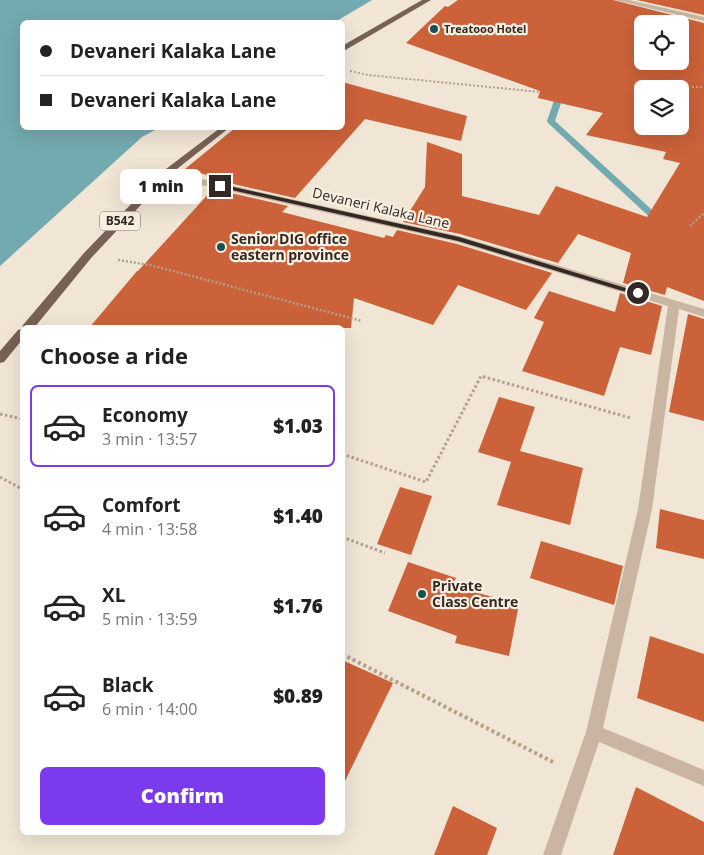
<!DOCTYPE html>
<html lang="en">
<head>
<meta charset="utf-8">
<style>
  :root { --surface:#fff; --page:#f2f2f2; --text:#222; --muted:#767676; --line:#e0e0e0; --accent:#7c3aed }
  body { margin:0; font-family:"Open Sans",sans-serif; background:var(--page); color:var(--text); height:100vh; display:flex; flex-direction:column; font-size:19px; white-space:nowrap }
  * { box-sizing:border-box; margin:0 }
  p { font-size:16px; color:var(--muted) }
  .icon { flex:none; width:28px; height:28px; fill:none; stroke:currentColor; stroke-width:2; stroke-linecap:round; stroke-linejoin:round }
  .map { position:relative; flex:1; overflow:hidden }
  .sheet { position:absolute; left:20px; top:325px; width:325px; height:510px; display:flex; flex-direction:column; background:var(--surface); border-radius:8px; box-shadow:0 5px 20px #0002 }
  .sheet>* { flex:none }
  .banner { position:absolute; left:20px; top:20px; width:325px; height:110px; border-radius:8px; box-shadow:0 5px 20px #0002; display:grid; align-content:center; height:110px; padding:0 20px; background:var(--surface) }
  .fabs { position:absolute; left:634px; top:15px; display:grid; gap:10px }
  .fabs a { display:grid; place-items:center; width:55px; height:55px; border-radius:8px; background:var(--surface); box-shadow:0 5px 20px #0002; font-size:25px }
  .end { position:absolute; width:22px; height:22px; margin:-11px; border:6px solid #332924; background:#fff; box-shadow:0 0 0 2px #fff }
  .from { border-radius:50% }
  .bubble { position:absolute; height:35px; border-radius:8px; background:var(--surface); box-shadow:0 5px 20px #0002; font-size:16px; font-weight:800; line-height:35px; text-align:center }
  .banner b { display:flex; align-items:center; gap:18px; height:48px; font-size:19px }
  .banner b+b { border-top:1px solid var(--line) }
  .banner i { width:12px; height:12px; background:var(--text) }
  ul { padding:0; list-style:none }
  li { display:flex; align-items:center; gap:15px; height:82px; margin:0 10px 8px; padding:0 10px; border:2px solid transparent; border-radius:8px }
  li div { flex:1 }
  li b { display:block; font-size:19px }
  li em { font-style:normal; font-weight:800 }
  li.active { border-color:var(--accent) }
  li>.icon { width:45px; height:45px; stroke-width:1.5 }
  h2 { padding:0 20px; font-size:22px; line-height:60px }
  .cta { display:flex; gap:10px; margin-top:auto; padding:10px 20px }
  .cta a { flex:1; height:58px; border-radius:8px; background:var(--accent); color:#fff; font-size:20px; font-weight:800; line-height:58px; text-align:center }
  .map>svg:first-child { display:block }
  .water { fill:#73aaaf }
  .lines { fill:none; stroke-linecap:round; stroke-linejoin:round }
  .stream { fill:#73aaaf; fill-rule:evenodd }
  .building { fill:#cb6239; fill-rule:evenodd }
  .path-far3 { stroke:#b59f8b; stroke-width:2; stroke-dasharray:2 2; stroke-linecap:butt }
  .path-far2 { stroke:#b59f8b; stroke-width:2.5; stroke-dasharray:2 2; stroke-linecap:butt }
  .path-far1 { stroke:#b59f8b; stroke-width:3; stroke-dasharray:2.5 2.5; stroke-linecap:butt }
  .path { stroke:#b59f8b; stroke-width:4; stroke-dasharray:3 3; stroke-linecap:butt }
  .minor { fill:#c9b5a1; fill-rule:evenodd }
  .major { fill:#766154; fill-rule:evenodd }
  .route { fill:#332924 }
  .poi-dot { fill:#194f56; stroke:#f9efe1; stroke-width:2 }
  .labels { text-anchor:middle; stroke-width:4.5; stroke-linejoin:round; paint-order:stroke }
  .far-poi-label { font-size:11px; font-weight:bold; fill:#332924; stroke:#f9efe1; text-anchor:start }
  .shield { fill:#f9efe1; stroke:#6e645d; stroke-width:1 }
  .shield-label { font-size:12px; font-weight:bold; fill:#332924 }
  .street-label { font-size:14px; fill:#332924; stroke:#f9efe1 }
  .poi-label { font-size:14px; font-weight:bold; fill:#332924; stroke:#f9efe1; text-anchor:start }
</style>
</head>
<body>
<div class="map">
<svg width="704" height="855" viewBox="0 0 704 855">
  <rect width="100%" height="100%" fill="#f1e5d5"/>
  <path class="water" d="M0,0h372l-37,22h-313v106h137l-17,9 -142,129z"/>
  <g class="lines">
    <path class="stream" d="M559,86l7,2 -11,33 108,99v4h-6l-109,-101 -1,-2z"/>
  </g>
  <path class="building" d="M458,0h155l91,23v278l-37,-14 -2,8 -42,-12 8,-30 -53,-19 -20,29 -98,-29 -57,-12 22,-35 2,-45 35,12v42l77,19 17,-29 91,31 33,-54 -17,-4 3,-7 -80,-17 17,-22 -65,-15 2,-7 -134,-48 39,-37 3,1zM642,24h38v37h-38zM642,89h38v37h-38z
    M637,0h67v15z
    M342,82l125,34 -6,25 -96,-22 -70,79 -75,-17 2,-2 -37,-10 50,-41h107z
    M213,189l75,17 -6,6 102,26 2,-3 7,2 4,-7 60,14 95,29 -26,37 -68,-25 -25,40 -79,-27 -3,30h-262l48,-57h1z
    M549,291l66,21 5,-19 42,13 -11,49 -31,-8 -16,49 -82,-25 22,-49 -10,-4z
    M688,314l16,5v102l-35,-9z
    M499,397l36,10 -15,44 63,17 -13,57 -73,-20 14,-43 -33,-10z
    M400,487l32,9 -21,59 -34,-11z
    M660,509l44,11v39l-48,-11z
    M541,541l82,25 -9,39 -84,-27z
    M408,562l48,16 -4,8 67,18 -10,52 -54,-13 2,-7 -69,-25z
    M650,636l54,18v68l-67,-24z
    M342,660l51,23 -51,104z
    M636,787l68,35v33h-91z
    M453,806l44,22 -10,27h-53z"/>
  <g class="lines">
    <path class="path-far3" d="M350,71l18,4 172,17
      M692,87h12"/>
    <path class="path-far2" d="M690,226l14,-13
      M118,260l32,5 212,56"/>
    <path class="path-far1" d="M0,414l22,5
      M342,454l84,28 55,-106 150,42
      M0,477l22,12
      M342,537l43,16"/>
    <path class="path" d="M342,654l211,108"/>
    <path class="minor" d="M615,0h14l75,17v4z
      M165,171l294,65 245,73v8l-25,-8 -27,200 -49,219 101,42v16l-105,-44 -38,113h-18l43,-123 52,-223 30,-203 -211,-64 -295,-66v-4z"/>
    <path class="major" d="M422,0h9l-89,52v-6z
      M220,128h9l-61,48 -76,81 -58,71h-12v12l-18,22 -4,1v-12l18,-21 4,-1 1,-4 61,-72 78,-81z"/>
  </g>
  <path class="route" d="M220,184l239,53 183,56 -6,2 -178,-54 -240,-54v-2z"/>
  <g class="poi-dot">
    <circle cx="434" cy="29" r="5"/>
    <circle cx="221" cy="247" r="5"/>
    <circle cx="422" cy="594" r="5"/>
  </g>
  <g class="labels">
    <g class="far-poi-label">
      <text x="444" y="33">Treatooo Hotel</text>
    </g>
    <rect class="shield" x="100" y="211.5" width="40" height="19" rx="4"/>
    <g class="shield-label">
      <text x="120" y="225">B542</text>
    </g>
    <g class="street-label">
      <text transform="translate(381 208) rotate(13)" y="5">Devaneri Kalaka Lane</text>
    </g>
    <g class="poi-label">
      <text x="231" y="244">Senior DIG office<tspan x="231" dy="16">eastern province</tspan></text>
      <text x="432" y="591">Private<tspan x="432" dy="16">Class Centre</tspan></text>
    </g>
  </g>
</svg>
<div class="fabs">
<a><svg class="icon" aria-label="locate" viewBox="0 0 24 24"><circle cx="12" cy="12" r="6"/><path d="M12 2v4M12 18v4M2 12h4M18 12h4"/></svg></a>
<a><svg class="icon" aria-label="layers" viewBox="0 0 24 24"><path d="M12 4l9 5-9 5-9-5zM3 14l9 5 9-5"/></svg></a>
</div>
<i class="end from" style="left:638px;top:293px"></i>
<i class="end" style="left:220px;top:186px"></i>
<div class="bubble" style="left:120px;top:169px;width:82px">1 min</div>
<div class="banner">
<b><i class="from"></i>Devaneri Kalaka Lane</b>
<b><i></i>Devaneri Kalaka Lane</b>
</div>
<section class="sheet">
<h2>Choose a ride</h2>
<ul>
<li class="active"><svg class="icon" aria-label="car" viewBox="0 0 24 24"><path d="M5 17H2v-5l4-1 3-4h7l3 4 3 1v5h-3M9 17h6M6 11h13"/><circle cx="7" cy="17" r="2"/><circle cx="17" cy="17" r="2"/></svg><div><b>Economy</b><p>3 min · 13:57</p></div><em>$1.03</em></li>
<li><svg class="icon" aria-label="car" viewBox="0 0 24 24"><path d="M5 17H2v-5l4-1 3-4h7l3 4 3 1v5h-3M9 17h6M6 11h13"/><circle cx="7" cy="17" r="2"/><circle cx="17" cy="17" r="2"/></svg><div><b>Comfort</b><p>4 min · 13:58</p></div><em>$1.40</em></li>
<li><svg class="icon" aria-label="car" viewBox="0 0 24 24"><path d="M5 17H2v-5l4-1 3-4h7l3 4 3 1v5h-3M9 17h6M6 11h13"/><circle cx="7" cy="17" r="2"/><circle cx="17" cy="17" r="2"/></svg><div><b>XL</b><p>5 min · 13:59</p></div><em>$1.76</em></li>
<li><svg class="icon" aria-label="car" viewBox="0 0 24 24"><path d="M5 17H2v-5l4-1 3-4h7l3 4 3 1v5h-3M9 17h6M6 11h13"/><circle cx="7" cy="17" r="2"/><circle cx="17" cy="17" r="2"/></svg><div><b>Black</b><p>6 min · 14:00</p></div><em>$0.89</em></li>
</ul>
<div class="cta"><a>Confirm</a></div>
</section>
</div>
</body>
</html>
